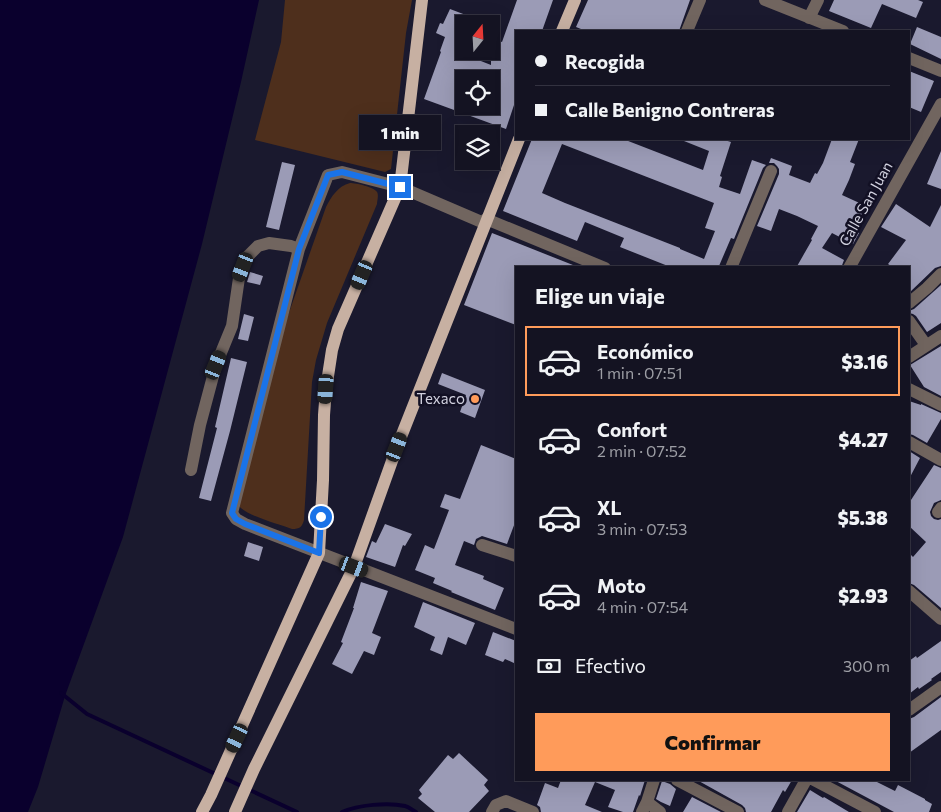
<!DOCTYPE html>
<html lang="es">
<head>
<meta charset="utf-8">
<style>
  :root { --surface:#141322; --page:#1d1c2a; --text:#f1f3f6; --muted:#9d9ea5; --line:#333240; --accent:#ff9b5a }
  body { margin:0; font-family:Commissioner,sans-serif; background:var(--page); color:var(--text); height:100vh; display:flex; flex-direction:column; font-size:19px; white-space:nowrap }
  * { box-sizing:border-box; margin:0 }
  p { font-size:16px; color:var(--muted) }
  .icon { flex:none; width:28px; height:28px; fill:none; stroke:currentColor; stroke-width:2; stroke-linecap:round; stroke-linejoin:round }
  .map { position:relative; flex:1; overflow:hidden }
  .drawer { position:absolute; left:515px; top:266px; width:395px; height:515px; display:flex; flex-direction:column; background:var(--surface); border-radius:0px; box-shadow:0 5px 20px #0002,0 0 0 1px var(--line) }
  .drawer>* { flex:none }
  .guide { position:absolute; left:515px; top:30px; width:395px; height:110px; border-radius:0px; box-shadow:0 5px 20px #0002,0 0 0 1px var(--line); display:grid; align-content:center; height:110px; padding:0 20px; background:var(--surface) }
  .needle { width:32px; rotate:18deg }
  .fabs { position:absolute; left:455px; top:15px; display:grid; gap:10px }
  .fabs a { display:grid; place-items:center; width:45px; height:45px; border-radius:0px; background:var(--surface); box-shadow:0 5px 20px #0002,0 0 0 1px var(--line); font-size:25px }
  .end { position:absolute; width:22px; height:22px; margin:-11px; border:6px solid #1a73e8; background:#fff; box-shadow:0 0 0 2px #fff }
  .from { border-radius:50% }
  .bubble { position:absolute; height:35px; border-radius:0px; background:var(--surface); box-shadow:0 5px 20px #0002,0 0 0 1px var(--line); font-size:16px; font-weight:800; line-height:35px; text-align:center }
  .car { position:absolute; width:15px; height:30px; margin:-15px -8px; border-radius:6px; box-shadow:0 0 4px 1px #0007; background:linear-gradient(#222 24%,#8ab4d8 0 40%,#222 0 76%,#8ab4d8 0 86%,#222 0) }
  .guide b { display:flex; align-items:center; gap:18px; height:48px; font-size:19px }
  .guide b+b { border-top:1px solid var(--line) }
  .guide i { width:12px; height:12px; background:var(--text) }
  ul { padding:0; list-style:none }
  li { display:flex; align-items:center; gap:15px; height:70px; margin:0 10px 8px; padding:0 10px; border:2px solid transparent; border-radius:0px }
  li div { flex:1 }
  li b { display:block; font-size:19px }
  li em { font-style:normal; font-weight:800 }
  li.active { border-color:var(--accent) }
  li>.icon { width:45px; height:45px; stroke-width:1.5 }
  h2 { padding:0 20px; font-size:22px; line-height:60px }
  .pay { display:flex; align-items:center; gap:12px; height:55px; padding:0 20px; font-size:19px }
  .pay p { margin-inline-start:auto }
  .cta { display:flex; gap:10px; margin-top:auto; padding:10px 20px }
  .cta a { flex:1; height:58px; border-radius:0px; background:var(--accent); color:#111; font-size:20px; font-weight:800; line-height:58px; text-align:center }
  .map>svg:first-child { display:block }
  .green { fill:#4e2f1c }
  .water { fill:#0a002d }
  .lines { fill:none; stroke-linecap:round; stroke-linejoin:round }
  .stream { stroke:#0a002d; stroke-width:4 }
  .building { fill:#9b9bb6; fill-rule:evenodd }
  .minor { stroke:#71655f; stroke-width:12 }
  .major { stroke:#c7b0a2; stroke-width:12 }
  .route { stroke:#1a73e8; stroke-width:6 }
  .poi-dot { fill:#ff9b5a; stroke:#121024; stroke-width:2 }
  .labels { text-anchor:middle; stroke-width:5; stroke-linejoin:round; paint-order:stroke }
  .street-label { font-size:15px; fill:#d0d0de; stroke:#121024 }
  .poi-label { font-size:15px; fill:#d0d0de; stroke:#121024; text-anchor:end }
</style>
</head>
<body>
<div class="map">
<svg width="941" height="812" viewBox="0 0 941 812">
  <rect width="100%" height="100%" fill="#1a192e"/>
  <path class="green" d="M285,0h127l-6,33 -15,136 -6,3 -130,-32 26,-98z
    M350,183c6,0 24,4 27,9 2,3 0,9 0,12l-50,119 -11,37 -4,22 -8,138c-2,7 -4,9 -12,9 -13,-5 -46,-13 -54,-24l47,-181 41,-117c5,-10 12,-21 24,-24z"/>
  <path class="water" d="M0,0h259l-18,82 -39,162 -79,293 -58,159 -27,91 -10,25h-28z"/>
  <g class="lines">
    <path class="stream" d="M61,693l26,21 210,98
      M342,812c16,-7 46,-10 63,-6 4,1 7,4 11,6"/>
  </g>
  <path class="building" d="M517,0h36l-11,31h-26v68l-10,30 -82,-30 17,-47 -1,-1 5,-14 -9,-4 4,-10 3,1 7,-15 37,14 -23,1v12l-6,16 33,13v-27l11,4zM464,79h27v27h-27z
    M588,0h102l-11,31h-93l-10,-4z
    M834,0h84l5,2 -7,16 -34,-14 -11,24 -42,-17z
    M917,27l24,10v22l-31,-15z
    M909,71l25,10 -13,31 -12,-5z
    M532,139h91l80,31 6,-19 -30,-12h42l10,3 -11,34 2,1 -3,10 21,7 12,-34 14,5 -3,3 -29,71 -3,-1 -12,28 3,2h-49l-53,-21 4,-9 -39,-16 -8,19 -74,-30zM562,144l152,59 -9,25 10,3 -11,28 -24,-10v-1l-115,-45 -23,-10z
    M832,139h27l-9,23 5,2 -6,16 -7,15 24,11 -12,24 5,3 -6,11 -21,-11 -10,15 22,12 -3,8h-45l16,-28 -1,-1 7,-13 -21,-10 -18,-7 -8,22 -14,-5 22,-52v-5l-2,-3 -3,-3h-5l2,-5 21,8 -3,9 21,8 5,-10 2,1 6,-11z
    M941,151v38l-14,-5z
    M282,162l13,3 -16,65 -13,-3z
    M896,204l34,23 11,-22v61l-6,2 -26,25v-25h-15l-6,-4 18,-24 -25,-13z
    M492,233l86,34 -62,1v57l-52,-20z
    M250,272l13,4 -3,9 -13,-3z
    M941,285v38l-14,9 -11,-16 -3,-2 -4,-1v-2l5,-2z
    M244,314l10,3 -6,24 -10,-2z
    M941,346v50l-17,-9 -14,-22z
    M231,358l16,4 -17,69 -19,70 -12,-3 18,-70 -2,-1z
    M442,373l43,17 -10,28 -15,-6 6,-17 -28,-11z
    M909,401l12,4v-1l20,9v6l-14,24 -14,-8 -4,-1z
    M481,445l35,14v61l-9,24 -25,-8 -6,3 -2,6 -10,-4 -9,24 29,11 -1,3 21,9 -9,22 -44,-18 1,-1 -19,-8 2,-5 -20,-8 10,-25 9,4 15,-39 -9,-3 5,-13 15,5z
    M909,451l11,7 -11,21z
    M934,465l7,3v32l-7,3 -4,9 1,4 3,3 4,1 3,-1v89l-27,-23 -5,-2v-30l4,4 13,-15 -17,-16v-23z
    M385,524l27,10 -7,12 -2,-1 -8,22 -29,-10 6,-16 4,2z
    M248,542l15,5 -4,14 -15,-5z
    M361,582l27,9 -16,42 9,4 -7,18 -10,-4 -12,23 -20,-10 11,-21 -2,-1 13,-34h-1z
    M423,602l52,21 -9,22 -18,-8 -6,18 -12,-5 5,-13 -21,-10z
    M493,632l23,9v23l-11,-5 -2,3 -18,-7z
    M941,641v31l-10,7 1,1 -13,9 -1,-2 -9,7v-33l7,-5 1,2z
    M941,697v33l-32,23v-34l5,-2z
    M459,753l29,27 -4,5 5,6 -20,21h-34l-17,-14 4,-4 -3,-4 29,-35 5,4z
    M561,780h84l-5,16 -1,-1 -6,17h-10l-15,-5 7,-17 -20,-8 -10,23 17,7h-61l-1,-5 -3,-2 8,-22 13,5z
    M697,780h95l-7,12 -2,-2 -12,22h-25l-1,-4 -3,-3z
    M834,780h39l22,11 3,-6 27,14v1l7,4 -3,8h-35z
    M662,781l8,3 6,5 -6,17 -9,-4 -5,-3z
    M810,790l13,8 1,-1 25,15h-52z
    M692,797l29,15h-38z"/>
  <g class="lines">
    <path class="minor" d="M765,0l78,31
      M809,18l9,-18
      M687,31l13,-31
      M909,58l32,13
      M486,219l119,49
      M484,223l-84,-36 -58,-15 -14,3 -29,74 -67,264 4,6 9,5 271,105
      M731,268l40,-97
      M849,268l92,-164
      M909,303l18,-15 14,-14
      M909,321l17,24
      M909,357l32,-21
      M909,389l32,16
      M909,442l32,18
      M191,470l9,-45 16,-60 16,-39 7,-48 8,-21 11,-11 11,-3 22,3 8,3
      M938,512l3,-4
      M482,545l34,11
      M909,591l32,28
      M909,710l32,-23
      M677,780l61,32
      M814,780l61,32
      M647,802l13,10
      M492,812l4,-7 10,-4 27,11
      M642,812l5,-10 7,-22
      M788,812l18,-32"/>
    <path class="major" d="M562,31l13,-31
      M202,812l9,-17 108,-242 4,-73 1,-65 2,-26 6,-39 6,-21 62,-142 22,-187
      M235,812l19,-43 100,-202 43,-120 122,-308"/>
  </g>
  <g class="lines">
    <path class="route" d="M321,517l-2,36 -74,-29 -9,-5 -4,-6 67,-264 29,-74 14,-3 58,15"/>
  </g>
  <circle class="poi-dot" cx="475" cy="399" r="5"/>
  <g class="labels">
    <g class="street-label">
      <text transform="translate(866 204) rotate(-61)" y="5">Calle San Juan</text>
    </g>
    <g class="poi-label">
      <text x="465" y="404">Texaco</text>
    </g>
  </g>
</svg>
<div class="fabs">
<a><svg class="needle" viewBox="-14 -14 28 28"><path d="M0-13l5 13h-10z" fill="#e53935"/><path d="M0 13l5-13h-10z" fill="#9d9ea5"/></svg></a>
<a><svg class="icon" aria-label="locate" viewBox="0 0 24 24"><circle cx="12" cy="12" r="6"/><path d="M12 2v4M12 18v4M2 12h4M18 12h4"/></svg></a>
<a><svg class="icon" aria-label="layers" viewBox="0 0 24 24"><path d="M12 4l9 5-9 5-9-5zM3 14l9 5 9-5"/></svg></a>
</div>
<i class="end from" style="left:321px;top:517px"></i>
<i class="end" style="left:400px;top:187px"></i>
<div class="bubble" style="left:359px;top:115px;width:82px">1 min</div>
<i class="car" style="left:243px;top:267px;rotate:201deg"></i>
<i class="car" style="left:362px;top:275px;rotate:203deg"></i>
<i class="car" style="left:216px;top:365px;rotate:22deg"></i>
<i class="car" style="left:326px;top:389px;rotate:184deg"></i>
<i class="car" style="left:397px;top:447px;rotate:21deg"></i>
<i class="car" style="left:354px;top:567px;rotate:111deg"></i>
<i class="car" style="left:237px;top:738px;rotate:205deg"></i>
<div class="guide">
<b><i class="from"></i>Recogida</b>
<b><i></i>Calle Benigno Contreras</b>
</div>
<section class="drawer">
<h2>Elige un viaje</h2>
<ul>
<li class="active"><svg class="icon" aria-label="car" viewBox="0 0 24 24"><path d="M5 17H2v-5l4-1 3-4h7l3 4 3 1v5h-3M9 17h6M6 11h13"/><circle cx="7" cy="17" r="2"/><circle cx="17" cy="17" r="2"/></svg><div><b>Económico</b><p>1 min · 07:51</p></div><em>$3.16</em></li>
<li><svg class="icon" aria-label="car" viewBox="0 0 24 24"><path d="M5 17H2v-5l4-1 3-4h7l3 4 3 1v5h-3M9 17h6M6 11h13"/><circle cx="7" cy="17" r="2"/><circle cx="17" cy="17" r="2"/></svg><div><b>Confort</b><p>2 min · 07:52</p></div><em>$4.27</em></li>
<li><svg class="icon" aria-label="car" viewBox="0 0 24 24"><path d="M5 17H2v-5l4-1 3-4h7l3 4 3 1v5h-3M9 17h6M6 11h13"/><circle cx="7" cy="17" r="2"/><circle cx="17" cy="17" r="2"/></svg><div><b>XL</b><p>3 min · 07:53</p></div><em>$5.38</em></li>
<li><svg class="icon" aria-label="car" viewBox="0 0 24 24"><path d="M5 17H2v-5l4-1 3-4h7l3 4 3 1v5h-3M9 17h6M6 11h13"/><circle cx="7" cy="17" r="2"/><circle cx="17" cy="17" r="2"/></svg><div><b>Moto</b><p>4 min · 07:54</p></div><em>$2.93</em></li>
</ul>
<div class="pay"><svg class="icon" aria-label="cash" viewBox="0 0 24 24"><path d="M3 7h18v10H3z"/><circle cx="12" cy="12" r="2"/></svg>Efectivo<p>300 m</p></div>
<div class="cta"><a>Confirmar</a></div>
</section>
</div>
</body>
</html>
